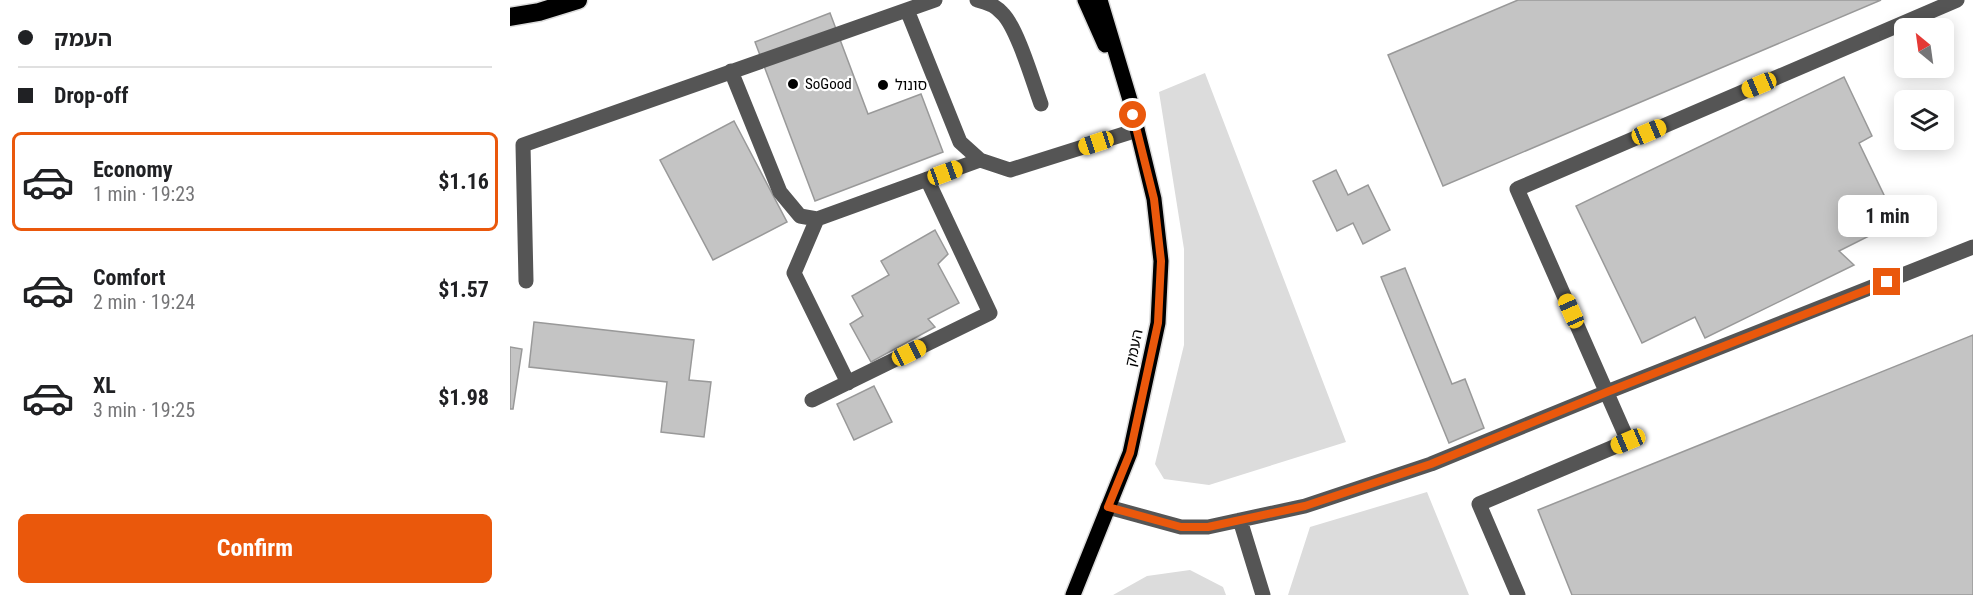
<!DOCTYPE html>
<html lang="en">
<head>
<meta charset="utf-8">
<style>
  :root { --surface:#fff; --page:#f2f2f2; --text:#202124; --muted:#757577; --line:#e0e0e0; --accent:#ea580c }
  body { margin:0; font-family:"Roboto Condensed","Noto Sans Hebrew",sans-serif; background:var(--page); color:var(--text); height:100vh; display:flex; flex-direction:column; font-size:22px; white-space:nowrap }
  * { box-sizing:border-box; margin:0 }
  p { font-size:20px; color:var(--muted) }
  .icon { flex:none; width:33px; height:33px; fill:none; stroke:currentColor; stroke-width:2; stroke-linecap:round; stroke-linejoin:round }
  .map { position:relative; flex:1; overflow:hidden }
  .drawer { display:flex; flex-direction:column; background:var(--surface); width:510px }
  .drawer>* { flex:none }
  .hud { display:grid; align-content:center; height:132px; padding:0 18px; background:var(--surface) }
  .needle { width:39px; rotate:331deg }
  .controls { position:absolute; left:1384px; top:18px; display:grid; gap:12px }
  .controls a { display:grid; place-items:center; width:60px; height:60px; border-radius:9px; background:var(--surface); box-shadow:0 3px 15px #0003; font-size:30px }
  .end { position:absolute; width:27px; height:27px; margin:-14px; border:8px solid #ea580c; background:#fff; box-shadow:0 0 0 3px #fff }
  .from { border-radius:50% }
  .bubble { position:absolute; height:42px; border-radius:9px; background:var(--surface); box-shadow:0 3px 15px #0003; font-size:20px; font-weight:700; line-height:42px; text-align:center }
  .car { position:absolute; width:18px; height:36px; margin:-18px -9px; border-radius:8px; box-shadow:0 0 4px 2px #0007; background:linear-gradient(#f5c518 24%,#345 0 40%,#f5c518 0 76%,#345 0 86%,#f5c518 0) }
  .hud b { display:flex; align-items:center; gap:21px; height:57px; font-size:22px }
  .hud b+b { border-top:2px solid var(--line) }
  .hud i { width:15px; height:15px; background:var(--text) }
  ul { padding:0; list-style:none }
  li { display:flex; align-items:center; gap:18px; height:99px; margin:0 12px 9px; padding:0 6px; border:3px solid transparent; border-radius:9px }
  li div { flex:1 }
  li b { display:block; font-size:22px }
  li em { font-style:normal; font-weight:700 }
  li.current { border-color:var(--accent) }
  li>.icon { width:54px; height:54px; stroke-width:1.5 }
  .button { display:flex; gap:12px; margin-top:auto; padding:12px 18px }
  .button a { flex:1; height:69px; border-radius:9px; background:var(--accent); color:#fff; font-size:24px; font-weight:700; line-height:69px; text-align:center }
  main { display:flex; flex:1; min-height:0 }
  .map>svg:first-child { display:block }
  .green { fill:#dcdcdc }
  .building { fill:#c4c4c4; stroke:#999; stroke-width:1.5 }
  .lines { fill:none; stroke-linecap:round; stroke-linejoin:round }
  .major-casing { stroke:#dbdbdb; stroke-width:18 }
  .highway-casing { stroke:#dbdbdb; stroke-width:21 }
  .minor { stroke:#555; stroke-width:15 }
  .major { stroke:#000; stroke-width:15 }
  .highway { stroke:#000; stroke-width:18 }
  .route { stroke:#ea580c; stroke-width:8 }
  .poi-dot { fill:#000; stroke:#fff; stroke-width:2 }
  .labels { text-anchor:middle; stroke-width:4.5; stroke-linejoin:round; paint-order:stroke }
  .poi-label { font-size:15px; fill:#000; stroke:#fff; text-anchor:start }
  .street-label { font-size:15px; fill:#000; stroke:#fff }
</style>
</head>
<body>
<main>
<section class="drawer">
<div class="hud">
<b><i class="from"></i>העמק</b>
<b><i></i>Drop-off</b>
</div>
<ul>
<li class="current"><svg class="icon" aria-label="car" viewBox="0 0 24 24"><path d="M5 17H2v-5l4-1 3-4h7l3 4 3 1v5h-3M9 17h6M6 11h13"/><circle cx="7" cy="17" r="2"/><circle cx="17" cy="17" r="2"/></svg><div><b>Economy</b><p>1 min · 19:23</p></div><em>$1.16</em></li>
<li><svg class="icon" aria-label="car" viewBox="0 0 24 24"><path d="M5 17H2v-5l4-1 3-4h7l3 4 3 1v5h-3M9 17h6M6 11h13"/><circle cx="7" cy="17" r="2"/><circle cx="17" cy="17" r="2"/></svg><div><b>Comfort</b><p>2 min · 19:24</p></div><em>$1.57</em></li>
<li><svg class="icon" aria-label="car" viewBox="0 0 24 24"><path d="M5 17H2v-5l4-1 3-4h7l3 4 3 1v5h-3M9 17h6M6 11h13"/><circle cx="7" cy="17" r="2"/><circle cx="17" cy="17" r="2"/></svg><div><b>XL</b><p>3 min · 19:25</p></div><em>$1.98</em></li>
</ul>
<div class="button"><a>Confirm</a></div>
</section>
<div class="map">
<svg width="1463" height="595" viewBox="0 0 1463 595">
  <rect width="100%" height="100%" fill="#fff"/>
  <path class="green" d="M695,73l141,369 -137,43 -45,-6 -9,-15 29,-119v-96l-25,-157z
    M917,492l42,103h-181l22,-68z
    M680,570l33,17 3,8h-113l34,-19z"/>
  <path class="building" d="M1008,0h363l-438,186 -55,-131z
    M320,13l38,101 53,-20 22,58 -128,49 -60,-159z
    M1334,77l28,59 -13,7 38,79 -58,29 15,14 -149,73 -10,-21 -53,26 -66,-137z
    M224,121l53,101 -74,38 -53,-100z
    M826,170l12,25 20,-10 22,45 -27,14 -10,-21 -16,8 -24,-50z
    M425,230l13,24 -10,10 21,39 -31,16 7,8 -64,35 -21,-38 13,-8 -11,-20 37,-21 -8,-14z
    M895,268l47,116 13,-5 19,49 -35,15 -68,-166z
    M24,322l160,18 -5,40 22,2 -7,55 -43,-5 6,-50 -138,-15z
    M1463,335v260h-401l-34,-85z
    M0,347l12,2 -9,60h-3z
    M364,386l18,36 -38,18 -17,-36z"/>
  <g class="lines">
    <defs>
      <path id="major" d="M575,0l20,45
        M563,595l57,-142 28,-130 3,-62 -7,-62 -24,-99 -30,-100"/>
      <path id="highway" d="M0,17l29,-5 39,-12"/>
    </defs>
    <use href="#major" class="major-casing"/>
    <use href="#highway" class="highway-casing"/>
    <path class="minor" d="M467,0c9,2 19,6 25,13 15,14 31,69 39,91
      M397,10l53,132 20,18 30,10 127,-40
      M221,71l49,121 20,24 17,3 163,-59
      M307,219l-23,54 54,110
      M16,281l-3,-136 412,-145
      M302,400l178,-87 -63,-134
      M598,507l73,20h27l97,-21 126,-42 176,-72 366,-145
      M730,520l23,75
      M1008,595l-39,-91 149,-63 -111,-252 440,-189"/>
    <use href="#major" class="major"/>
    <use href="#highway" class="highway"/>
  </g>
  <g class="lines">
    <path class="route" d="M623,115l21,84 7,62 -3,62 -28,130 -22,54 73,20h27l97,-21 126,-42 176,-72 280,-110"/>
  </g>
  <g class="poi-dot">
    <circle cx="283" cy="84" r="6"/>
    <circle cx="373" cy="85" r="6"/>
  </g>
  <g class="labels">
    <g class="poi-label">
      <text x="295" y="89">SoGood</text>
      <text x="385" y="90">סונול</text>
    </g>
    <g class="street-label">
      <text transform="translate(624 348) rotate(-78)" y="5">העמק</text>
    </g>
  </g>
</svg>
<div class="controls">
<a><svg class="needle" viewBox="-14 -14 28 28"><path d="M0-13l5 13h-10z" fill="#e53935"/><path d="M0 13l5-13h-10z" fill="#757577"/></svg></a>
<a><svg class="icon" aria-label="layers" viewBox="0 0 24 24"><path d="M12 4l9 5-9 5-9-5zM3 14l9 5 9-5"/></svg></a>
</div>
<i class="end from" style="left:623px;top:115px"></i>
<i class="end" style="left:1377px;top:282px"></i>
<div class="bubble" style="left:1328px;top:195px;width:99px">1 min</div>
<i class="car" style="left:1249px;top:85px;rotate:247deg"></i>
<i class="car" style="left:1139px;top:132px;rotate:67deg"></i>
<i class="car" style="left:586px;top:143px;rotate:252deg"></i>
<i class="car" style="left:435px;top:173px;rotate:70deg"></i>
<i class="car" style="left:1061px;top:311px;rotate:336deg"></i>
<i class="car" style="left:399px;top:353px;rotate:64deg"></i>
<i class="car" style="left:1118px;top:441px;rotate:247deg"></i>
</div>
</main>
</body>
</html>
